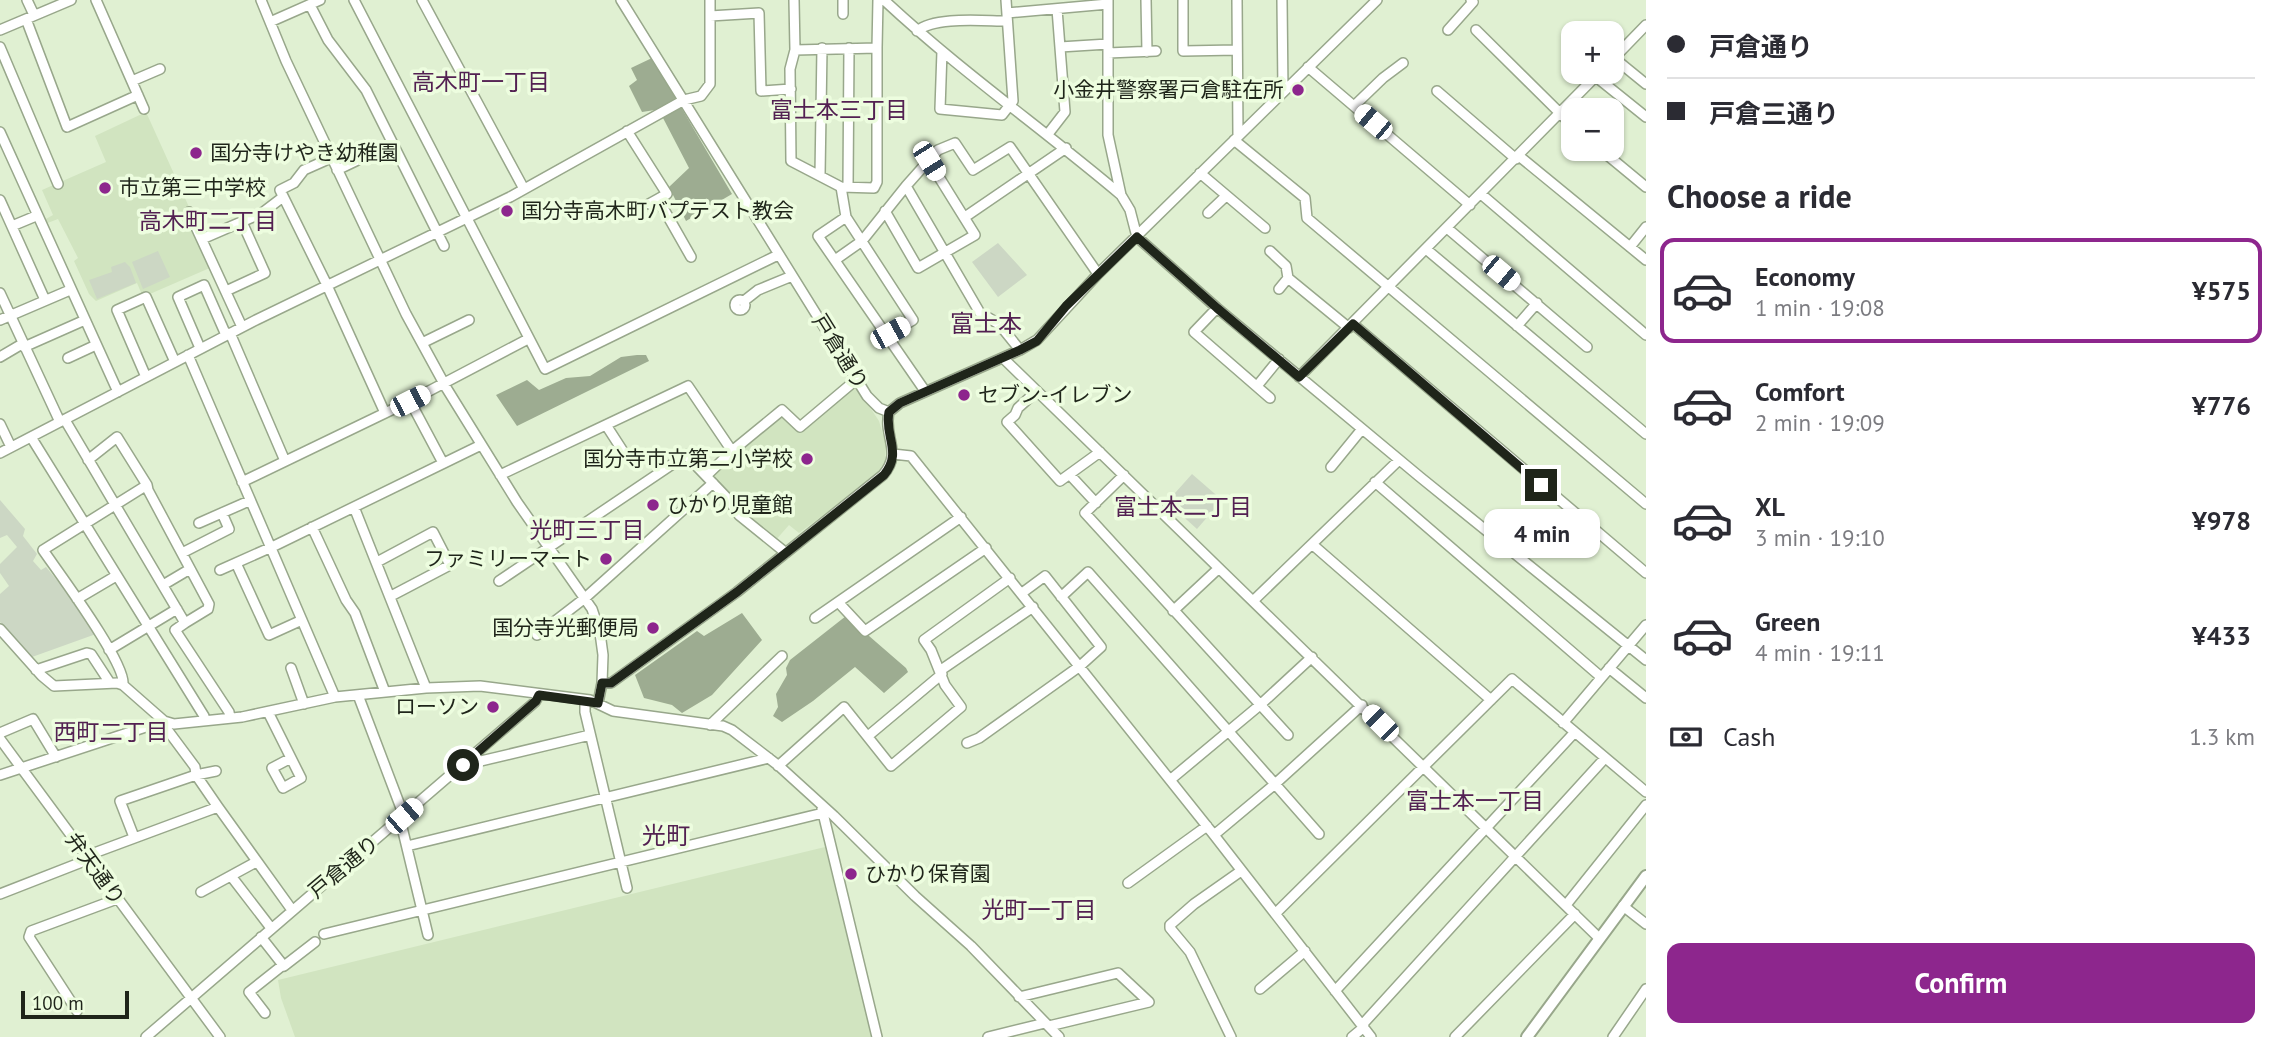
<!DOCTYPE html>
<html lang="en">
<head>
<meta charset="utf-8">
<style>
  :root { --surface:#fff; --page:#f2f2f3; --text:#2b2b33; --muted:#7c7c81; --line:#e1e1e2; --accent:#8d268d }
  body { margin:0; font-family:"PT Sans","Noto Sans JP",sans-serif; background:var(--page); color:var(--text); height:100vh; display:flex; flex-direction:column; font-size:26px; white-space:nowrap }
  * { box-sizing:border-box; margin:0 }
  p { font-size:23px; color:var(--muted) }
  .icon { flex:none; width:38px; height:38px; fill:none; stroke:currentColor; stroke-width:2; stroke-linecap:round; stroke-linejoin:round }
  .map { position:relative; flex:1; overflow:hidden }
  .details { display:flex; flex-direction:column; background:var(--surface); width:630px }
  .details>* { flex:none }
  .guide { display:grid; align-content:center; height:154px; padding:0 21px; background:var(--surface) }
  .controls { position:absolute; left:1561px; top:21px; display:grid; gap:14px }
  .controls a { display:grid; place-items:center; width:63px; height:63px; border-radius:14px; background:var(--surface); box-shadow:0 2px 5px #0004; font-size:35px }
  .scale { position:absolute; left:21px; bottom:18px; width:108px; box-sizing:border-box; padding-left:7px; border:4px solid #1f251a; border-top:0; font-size:19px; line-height:24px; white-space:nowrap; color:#1f251a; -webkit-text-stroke:5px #edfddf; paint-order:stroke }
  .end { position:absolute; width:32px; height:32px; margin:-16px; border:9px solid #1f251a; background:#fff; box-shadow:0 0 0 4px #fff }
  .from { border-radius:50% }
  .bubble { position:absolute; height:49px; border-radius:14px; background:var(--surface); box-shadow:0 2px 5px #0004; font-size:23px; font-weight:800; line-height:49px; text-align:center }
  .car { position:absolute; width:21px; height:42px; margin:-21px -10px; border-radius:9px; box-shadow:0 0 5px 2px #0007; background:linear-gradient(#fff 24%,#345 0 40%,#fff 0 76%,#345 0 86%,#fff 0) }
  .guide b { display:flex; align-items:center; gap:24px; height:66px; font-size:26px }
  .guide b+b { border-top:2px solid var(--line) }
  .guide i { width:18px; height:18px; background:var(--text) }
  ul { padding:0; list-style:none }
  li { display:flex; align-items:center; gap:21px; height:105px; margin:0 14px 10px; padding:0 7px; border:4px solid transparent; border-radius:14px }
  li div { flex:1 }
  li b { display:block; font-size:26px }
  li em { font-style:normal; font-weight:800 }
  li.on { border-color:var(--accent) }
  li>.icon { width:63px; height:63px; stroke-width:1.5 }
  h2 { padding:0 21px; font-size:32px; line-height:84px }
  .pay { display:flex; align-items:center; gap:18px; height:77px; padding:0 21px; font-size:26px }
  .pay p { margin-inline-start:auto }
  .cta { display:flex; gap:14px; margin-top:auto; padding:14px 21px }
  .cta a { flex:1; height:80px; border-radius:14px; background:var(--accent); color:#fff; font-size:28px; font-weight:800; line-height:80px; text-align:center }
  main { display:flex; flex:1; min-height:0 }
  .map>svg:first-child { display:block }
  .built { fill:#d1e4c0 }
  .green { fill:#ccd7c4 }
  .forest { fill:#9dac91 }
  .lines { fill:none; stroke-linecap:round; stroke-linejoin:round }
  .minor-casing { stroke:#98a78b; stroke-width:12 }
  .major-casing { stroke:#98a78b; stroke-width:14 }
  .minor { stroke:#fff; stroke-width:9 }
  .major { stroke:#fff; stroke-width:10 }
  .route { stroke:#1f251a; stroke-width:9 }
  .poi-dot { fill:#8d268d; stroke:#edfddf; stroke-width:2.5 }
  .labels { text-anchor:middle; stroke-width:7; stroke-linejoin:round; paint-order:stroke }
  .poi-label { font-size:21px; fill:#1f251a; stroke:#edfddf; text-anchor:start }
  .street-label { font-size:21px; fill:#1f251a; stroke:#edfddf }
  .neighbourhood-label { font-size:23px; fill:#532152; stroke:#edfddf }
  .quarter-label { font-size:24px; fill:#532152; stroke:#edfddf }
</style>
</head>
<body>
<main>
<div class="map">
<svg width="1646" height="1037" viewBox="0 0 1646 1037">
  <rect width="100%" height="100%" fill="#e0f0d2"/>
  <path class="built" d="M146,112l43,95 -4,2 27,58 -69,30 -6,-14 -41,18 -7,-7 -15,-33 4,-3 -20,-39 -13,5 -1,-4 9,-5 -11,-25 64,-28 -11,-26z
    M855,385l24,36 7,24 -1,18 -10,14 -76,56 -10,-8 -14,16 -33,-29 -31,-37 70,-62 19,18z
    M825,847l47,190h-577l-14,-39 -3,-18z"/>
  <path class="green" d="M998,243l29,32 -29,22 -26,-35z
    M158,251l12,26 -27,12 -11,-27z
    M125,262l5,5 6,16 -39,16 -8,-19 23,-8 -1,-5z
    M1192,474l30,26 -25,29 -30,-27z
    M0,500l25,29 -2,7 14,18 -4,7 8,9 5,-3 25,30 25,37 -64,23 -32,-35v-28l9,-8 -9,-13v-9l17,-17 -10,-12 -7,3z"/>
  <path class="forest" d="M652,58l80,136 -46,27 -17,-34 20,-19 -26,-50 -8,-8 -13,2 -13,-26 8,-6 -6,-12z
    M637,355h9l3,6 -132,65 -21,-31 31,-15 12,10 27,-12 24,-2 31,-19z
    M742,613l20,27 -50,55 -30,18 -10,-8 -28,-7 -9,-23 62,-44 7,5z
    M846,616l60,52 2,4 -24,21 -29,-26 -42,34 -31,21 -9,-6 5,-9 -2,-13 11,-19 -1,-7 4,-8z"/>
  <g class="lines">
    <defs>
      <path id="minor" d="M27,0l7,15
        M96,0l48,109
        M261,0l25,61 120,253 41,75 70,113 75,107 8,24 3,22 -1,28 -4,20
        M354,0l191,369 233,-114
        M422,0l102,189
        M621,0l246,396 12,12 10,4
        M794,0l1,50 -5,19 1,92 50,26 33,1 3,-6v-134
        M843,0v14
        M884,0c75,70 159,129 237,195
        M1108,0v135l13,60 9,15 7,27 80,71 203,169 226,183
        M1146,0l1,52
        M1183,0v51l54,-1
        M1237,0l1,136
        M1282,0l1,91
        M310,5l18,35 38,50 78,156
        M1007,13l101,-9
        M710,16l49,-3 2,78 30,-2
        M26,19l41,108 71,-32
        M270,22l50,-22
        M0,30l71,-30
        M1448,30l25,-28 -2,-2
        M1476,30l97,96
        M917,31c18,-15 66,-10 90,-10
        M0,47l58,137
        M1060,47l48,-3
        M795,50l82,-2 1,-48
        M942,51l-2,58 62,6 11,-14 -7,-101
        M1108,53l48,-2
        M1614,58l32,26
        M1612,60l34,-35
        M1308,67l162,138
        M1595,76l51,41
        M132,81l28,-12
        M1437,91l79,68
        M1354,106l29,-28 20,-15
        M627,131l40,63 -18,10
        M0,132l118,260
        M1048,134l17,-22 -8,-103
        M1234,140l71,58 2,20 339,286
        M1600,149l46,38
        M1519,156l127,104
        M331,158l-27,12 -10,13 -14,7 45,91 60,132
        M337,170l54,-26
        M1200,173l65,55
        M820,175l2,-127
        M906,186l74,127 19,11 21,26
        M841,187l5,30 67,103 -26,15
        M848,187l1,-139
        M1481,194l165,141
        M658,199l33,58
        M0,200l45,100
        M885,211l33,57 57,-33 -46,-74
        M189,212l53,115
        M1208,213l18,-17
        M846,217l-28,19 107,155
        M965,217l101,-69
        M12,226l24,-10
        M1447,228l140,119
        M202,239l60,-26 21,-16
        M1630,247l16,-20
        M1426,249l220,185
        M1270,251l16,15 2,12 61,50
        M835,260l27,-19 44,-55 32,-36 17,-7 18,27 37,-23 88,127
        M1279,289l9,-11
        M226,291l39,-18 -23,-51
        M0,293l60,129
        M735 305a5 5 0 1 1 10 0a5 5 0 1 1-10 0Z
        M744,301l14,-11 34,-14
        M1217,308l-23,24 76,66
        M0,320l70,-30
        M1353,324l293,249
        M1517,326l20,-23
        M230,333l55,128
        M422,343l47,-23
        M24,347l61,-27
        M200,348l-22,-51 26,-12 22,50
        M188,355l147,342
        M0,357l22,-13
        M68,358l28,-13
        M1003,358l596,580
        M146,377l-29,-67 29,-13 29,65
        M1299,377l301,-305
        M1257,386l22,-27
        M1037,391l-19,17 -3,7 -8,7 53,59 40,-29
        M410,401l33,62
        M889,412l11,-9 120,-53 17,-10 61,-66 279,-274
        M65,420l120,203 23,-14 1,-5 -61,-114 -1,-5 -30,-48 -29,23
        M0,424l11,23
        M606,425l20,31
        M31,437l173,279v4
        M0,453l256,-133 254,-123 174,-97 17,-4 9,-12v-84
        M893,454l18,2 303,379 157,202
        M1331,467l31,-38
        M500,475l188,-89 44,65
        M1070,475l26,28
        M1124,475l-39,38 203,222
        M706,476l26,-25 50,-41 18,17 57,-48
        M242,482l168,-81 118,-62
        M1375,482l226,195
        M354,507l72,181
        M199,523l50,-22
        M312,527l34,73 9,13 30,79
        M1313,545l178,155
        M182,553l47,-24 -7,-16
        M377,562l56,-30 17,33 -59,31
        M236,563l33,72 33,-15
        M220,570l54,-24 207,-101
        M499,581l187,-126 43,45 10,15 47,38
        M163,585l27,-16
        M1061,597l27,-25 231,262
        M77,599l39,-23
        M1253,601l146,-141
        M838,602l27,29 121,-83
        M1173,611l46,-43
        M815,618l146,-101
        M185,623l-10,7 54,82 1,6
        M0,629l42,47 12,10 63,-3 6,2 41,36 10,3 68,-7 93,-20 91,-9 54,-2 110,14 23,11 110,15 9,4 47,36 55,50 81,80 56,50 88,91
        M537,635l48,-37 128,-115
        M109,650l68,-41
        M291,668l13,36
        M1609,668l37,30
        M36,670l51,-17 4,1 19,29
        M941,670l92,-63
        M602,683h9l126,-91 146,-117c20,-23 0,-38 6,-63
        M123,685c4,-21 -65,-113 -80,-135l104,-65
        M358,695l46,121
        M585,700v12l42,176
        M268,712l33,66 -18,10 -11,-20 19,-10
        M164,721l2,7 29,39 1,8 22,32 74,103
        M1563,723l83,-98
        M710,725l72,-69
        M0,733l33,-14 23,38
        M868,736l74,-62
        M0,739l220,298
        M967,743l12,-5 101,-72 21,-19 -56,-71 -23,17
        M464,765l126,-30
        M778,766l66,-59 47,59 70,-59 -16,-22 -14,-35 -7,-10 86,-62
        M0,775l164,-54
        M1170,780l90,-75 52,-48
        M822,809l55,228
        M400,819l28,116
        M1214,835l61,-51 87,-79
        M134,837l-14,-36 76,-26 20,-4
        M407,846l362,-88
        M231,876l40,52
        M1128,883l79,-57
        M201,892l55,-30
        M0,894l82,-32 4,-6 132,-49
        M1566,905l80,-100
        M1623,906l23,18
        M1276,913l236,-234 134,113
        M324,934l499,-121
        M261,937l22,28 -34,27 16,21
        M283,965l1,1 31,-24
        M1260,989l45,-38
        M1335,991l239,-258
        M1019,997l99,-24 31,29 -100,24
        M77,1011l-48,-74 2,-6 86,-32
        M1362,1025l243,-267
        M146,1037l389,-335 4,-7
        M988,1037l57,-14
        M1231,1037l-41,-85 -20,-24v-3l24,-21 47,-33
        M1352,1037l12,-10
        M1455,1037l120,-123
        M1613,1037l33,-48"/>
      <path id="major" d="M1527,1037l119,-161"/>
    </defs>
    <use href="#minor" class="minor-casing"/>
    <use href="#major" class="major-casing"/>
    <use href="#minor" class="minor"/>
    <use href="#major" class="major"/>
  </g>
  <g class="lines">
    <path class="route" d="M463,765l73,-64 3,-6 59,8 4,-20h9l126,-91 147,-117c19,-23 0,-38 5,-63l11,-9 120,-53 17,-9 29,-35 71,-69 80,71 82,69 54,-53 188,161"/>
  </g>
  <g class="poi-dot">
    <circle cx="1298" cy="90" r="7"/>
    <circle cx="196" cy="153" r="7"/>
    <circle cx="105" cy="188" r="7"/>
    <circle cx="507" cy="211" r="7"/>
    <circle cx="964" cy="395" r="7"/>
    <circle cx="807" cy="459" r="7"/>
    <circle cx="653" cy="505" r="7"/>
    <circle cx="606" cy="559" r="7"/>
    <circle cx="653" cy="628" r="7"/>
    <circle cx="493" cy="707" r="7"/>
    <circle cx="851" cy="874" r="7"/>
  </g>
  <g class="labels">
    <g class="poi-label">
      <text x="1284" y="97" text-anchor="end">小金井警察署戸倉駐在所</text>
      <text x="210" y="160">国分寺けやき幼稚園</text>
      <text x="119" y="195">市立第三中学校</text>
      <text x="521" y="218">国分寺高木町バプテスト教会</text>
      <text x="978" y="402">セブン-イレブン</text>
      <text x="793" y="466" text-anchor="end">国分寺市立第二小学校</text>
      <text x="667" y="512">ひかり児童館</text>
      <text x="592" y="566" text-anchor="end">ファミリーマート</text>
      <text x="639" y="635" text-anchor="end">国分寺光郵便局</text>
      <text x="479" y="714" text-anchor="end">ローソン</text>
      <text x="865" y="881">ひかり保育園</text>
    </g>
    <g class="street-label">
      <text transform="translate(840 352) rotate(58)" y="7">戸倉通り</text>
      <text transform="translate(344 867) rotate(-40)" y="7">戸倉通り</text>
      <text transform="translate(95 869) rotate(54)" y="7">弁天通り</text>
    </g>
    <g class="neighbourhood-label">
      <text x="481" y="90">高木町一丁目</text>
      <text x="839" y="118">富士本三丁目</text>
      <text x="208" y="229">高木町二丁目</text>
      <text x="1183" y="515">富士本二丁目</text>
      <text x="587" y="538">光町三丁目</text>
      <text x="111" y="740">西町二丁目</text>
      <text x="1475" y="809">富士本一丁目</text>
      <text x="1039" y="918">光町一丁目</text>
    </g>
    <g class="quarter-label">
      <text x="986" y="332">富士本</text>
      <text x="666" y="844">光町</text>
    </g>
  </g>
</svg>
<div class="controls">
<a>+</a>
<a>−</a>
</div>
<div class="scale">100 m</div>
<i class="end from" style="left:463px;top:765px"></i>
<i class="end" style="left:1541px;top:485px"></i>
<div class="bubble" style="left:1484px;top:509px;width:116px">4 min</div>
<i class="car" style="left:1373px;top:122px;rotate:310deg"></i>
<i class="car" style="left:929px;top:161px;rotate:148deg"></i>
<i class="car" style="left:1501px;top:273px;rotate:130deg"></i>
<i class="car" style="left:890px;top:333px;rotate:61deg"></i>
<i class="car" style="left:410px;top:401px;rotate:63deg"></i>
<i class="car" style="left:1380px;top:723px;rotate:315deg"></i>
<i class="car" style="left:404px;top:816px;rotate:49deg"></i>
</div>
<section class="details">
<div class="guide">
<b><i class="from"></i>戸倉通り</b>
<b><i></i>戸倉三通り</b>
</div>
<h2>Choose a ride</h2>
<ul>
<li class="on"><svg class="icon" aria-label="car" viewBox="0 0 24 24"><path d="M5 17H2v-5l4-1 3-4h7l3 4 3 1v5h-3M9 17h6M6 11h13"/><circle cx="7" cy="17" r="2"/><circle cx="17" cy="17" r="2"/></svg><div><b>Economy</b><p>1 min · 19:08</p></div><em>¥575</em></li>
<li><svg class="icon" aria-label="car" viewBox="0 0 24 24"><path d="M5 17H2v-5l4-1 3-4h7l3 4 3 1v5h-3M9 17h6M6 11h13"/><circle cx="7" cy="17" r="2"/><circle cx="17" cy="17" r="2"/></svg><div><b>Comfort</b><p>2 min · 19:09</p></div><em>¥776</em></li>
<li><svg class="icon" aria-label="car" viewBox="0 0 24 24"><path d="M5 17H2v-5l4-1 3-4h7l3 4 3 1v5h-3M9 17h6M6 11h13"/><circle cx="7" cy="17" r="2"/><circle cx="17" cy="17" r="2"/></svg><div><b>XL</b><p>3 min · 19:10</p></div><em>¥978</em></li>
<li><svg class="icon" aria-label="car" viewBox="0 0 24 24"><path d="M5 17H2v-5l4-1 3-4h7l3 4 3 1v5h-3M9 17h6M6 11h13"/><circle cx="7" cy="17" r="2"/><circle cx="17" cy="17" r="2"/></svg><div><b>Green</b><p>4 min · 19:11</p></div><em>¥433</em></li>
</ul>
<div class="pay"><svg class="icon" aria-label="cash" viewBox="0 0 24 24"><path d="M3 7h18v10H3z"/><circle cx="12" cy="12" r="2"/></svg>Cash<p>1.3 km</p></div>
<div class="cta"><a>Confirm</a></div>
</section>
</main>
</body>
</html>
